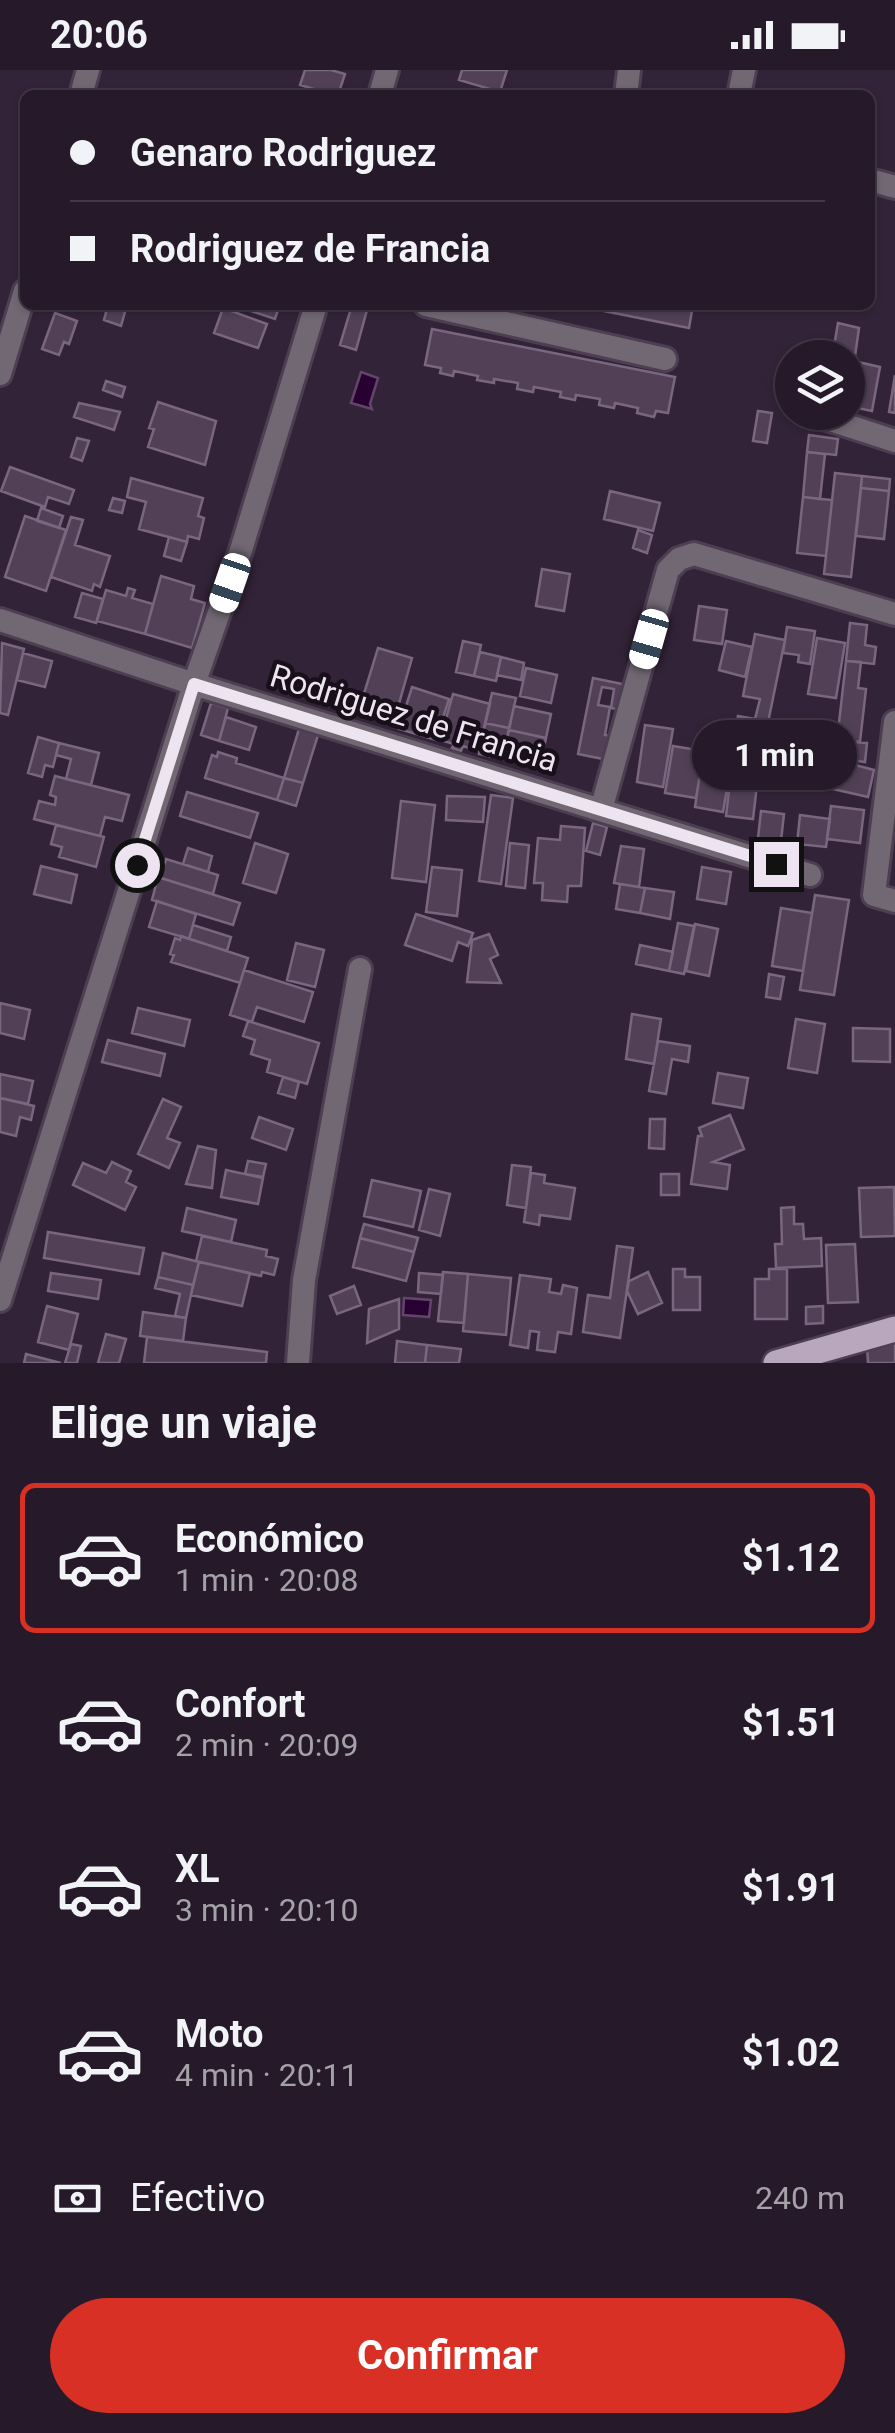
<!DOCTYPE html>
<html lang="es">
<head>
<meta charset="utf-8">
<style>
  :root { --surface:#261a2a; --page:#322736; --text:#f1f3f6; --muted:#a4a1a8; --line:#423847; --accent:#d93025 }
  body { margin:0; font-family:Roboto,sans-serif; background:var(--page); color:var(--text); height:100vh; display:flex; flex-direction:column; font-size:38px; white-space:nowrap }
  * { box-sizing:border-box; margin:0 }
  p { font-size:32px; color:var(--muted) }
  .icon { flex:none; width:55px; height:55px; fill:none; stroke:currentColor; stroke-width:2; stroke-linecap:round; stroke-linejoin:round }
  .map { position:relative; height:1293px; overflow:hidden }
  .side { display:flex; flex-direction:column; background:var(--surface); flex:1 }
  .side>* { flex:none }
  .banner { position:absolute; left:20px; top:20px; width:855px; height:220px; border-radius:15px; box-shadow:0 2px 8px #0004,0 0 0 2px var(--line); display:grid; align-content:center; height:220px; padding:0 50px; background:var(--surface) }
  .buttons { position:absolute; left:775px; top:270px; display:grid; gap:20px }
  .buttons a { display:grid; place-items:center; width:90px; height:90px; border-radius:50%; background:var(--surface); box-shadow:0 2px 8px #0004,0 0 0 2px var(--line); font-size:50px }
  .end { position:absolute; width:45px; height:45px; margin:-22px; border:12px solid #eee3f1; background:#111; box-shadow:0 0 0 5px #111 }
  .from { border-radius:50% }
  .bubble { position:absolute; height:70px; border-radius:35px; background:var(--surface); box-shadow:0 2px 8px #0004,0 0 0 2px var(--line); font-size:32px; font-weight:700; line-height:70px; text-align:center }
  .car { position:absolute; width:30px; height:60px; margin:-30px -15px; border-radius:12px; box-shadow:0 0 8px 2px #0007; background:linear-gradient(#fff 24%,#345 0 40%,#fff 0 76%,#345 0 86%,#fff 0) }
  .banner b { display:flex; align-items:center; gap:35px; height:95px; font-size:38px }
  .banner b+b { border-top:2px solid var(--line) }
  .banner i { width:25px; height:25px; background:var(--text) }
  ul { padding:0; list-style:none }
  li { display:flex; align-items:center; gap:30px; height:150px; margin:0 20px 15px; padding:0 30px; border:5px solid transparent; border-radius:15px }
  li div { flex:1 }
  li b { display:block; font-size:38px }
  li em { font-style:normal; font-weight:700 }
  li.active { border-color:var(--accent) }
  li>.icon { width:90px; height:90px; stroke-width:1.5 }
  h2 { padding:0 50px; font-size:45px; line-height:120px }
  .pay { display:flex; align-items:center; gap:25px; height:110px; padding:0 50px; font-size:38px }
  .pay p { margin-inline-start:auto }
  .button { display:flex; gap:20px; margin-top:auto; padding:20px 50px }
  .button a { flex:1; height:115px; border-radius:60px; background:var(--accent); color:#fff; font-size:40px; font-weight:700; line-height:115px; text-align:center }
  .status { display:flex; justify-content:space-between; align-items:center; height:70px; padding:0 50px; background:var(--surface); direction:ltr }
  .status svg { height:28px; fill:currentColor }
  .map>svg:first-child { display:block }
  .water { fill:#280031; stroke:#63446b; stroke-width:2.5 }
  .building { fill:#524057; stroke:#7a667f; stroke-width:2.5 }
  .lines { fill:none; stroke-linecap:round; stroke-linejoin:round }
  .minor-casing { stroke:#4d3e52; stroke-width:28 }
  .major-casing { stroke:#4d3e52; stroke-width:30 }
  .minor { stroke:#716873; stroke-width:22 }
  .major { stroke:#b8a7bd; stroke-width:25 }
  .route { stroke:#eee3f1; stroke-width:12 }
  .labels { text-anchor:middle; stroke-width:9; stroke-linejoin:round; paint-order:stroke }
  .street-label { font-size:32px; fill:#eee3f1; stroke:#170f19 }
</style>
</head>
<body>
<div class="status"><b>20:06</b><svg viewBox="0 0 49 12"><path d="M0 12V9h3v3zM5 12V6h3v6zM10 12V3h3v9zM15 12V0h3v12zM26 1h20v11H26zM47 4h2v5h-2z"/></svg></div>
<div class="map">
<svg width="895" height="1293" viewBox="0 0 895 1293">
  <rect width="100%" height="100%" fill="#332338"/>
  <path class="water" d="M361,302l17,6 -8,26 2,5 -21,-6z
    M404,1228l27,2 -2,17 -26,-2z"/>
  <path class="building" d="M305,0h26l14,4 -7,21h-22l1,-5 -17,-5z
    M462,0h45l-7,22 -41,-12z
    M108,235h19l-6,21 -17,-6z
    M250,235h38l-2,5 -7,-3 -4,12 -27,-9z
    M352,235l15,5 -11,40 -16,-5z
    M574,235h119l-4,23z
    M223,238l44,16 -9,24 -44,-15z
    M55,243l22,8 -8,23 -5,-2 -5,13 -17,-6z
    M838,253l21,5 -11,78v-48h-16z
    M432,259l243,48 -7,36 -12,-2 -2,6 -17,-4 1,-5 -23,-5 -1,5 -15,-3 1,-6 -24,-4 -1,5 -15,-3 1,-5 -27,-5 -1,5 -16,-3 1,-6 -24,-4v4l-17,-3 1,-4 -24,-5 -1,5 -13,-3 1,-5 -16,-3z
    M854,291l26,6 -8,44 -24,-5z
    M895,305v38l-6,-1z
    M106,311l19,6 -3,10 -19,-7z
    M158,332l58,19 -11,44 -57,-18 6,-18 -5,-1z
    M79,333l41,9 -6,18 -40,-13z
    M758,341l14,2 -5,30 -14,-2z
    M809,365l29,4 -2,16 -29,-3z
    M77,368l12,3 -7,20 -11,-4z
    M807,382l18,2 -5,45 -17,-2z
    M10,397l64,23 -5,14 -21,-7 -3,10 -44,-16z
    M835,403l27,3 -11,101 -27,-3z
    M862,406l28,3 -1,12 -28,-3z
    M131,408l72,20 -5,18 6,2 -5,21 -11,-3 -1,6 -48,-13 7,-27 -19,-5z
    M861,418l28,3 -5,48 -28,-3z
    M610,421l50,12 -7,28 -49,-12z
    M803,427l29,3 -6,56 -29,-3z
    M113,428l12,3 -3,12 -13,-3z
    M41,438l22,8 -4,12 -22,-7z
    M25,446l41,14 -20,61 -41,-14z
    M71,447l12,3 -8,25 35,11 -10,31 -6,-3 -2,7 -41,-14z
    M638,460l14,5 -5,18 -14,-5z
    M169,467l18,5 -6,19 -17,-5z
    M542,499l28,5 -6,37 -28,-5z
    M161,506l33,10 -3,13 14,4 -13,45 -47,-14z
    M128,518l7,2 -3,8 21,6 -8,30 -48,-13 9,-31 20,6z
    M82,523l21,6 -7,24 -21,-6z
    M699,536l28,4 -5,34 -28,-4z
    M850,553l17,2 -2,20 11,2 -2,17 -28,-3z
    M787,557l28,4 -5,33 -12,-2 1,-7 -16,-2z
    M755,564l30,6 -20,97 -29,-6 2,-15 17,3 5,-20 -17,-3z
    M817,568l28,5 -9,55 -28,-4z
    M463,571l18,4 -7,31 -18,-4z
    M726,571l26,6 -7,30 -26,-7z
    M2,573l22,6 -16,66 -8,-2z
    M378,578l34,10 -14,49 -35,-10z
    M480,582l21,5 -5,24 -22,-5z
    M23,583l29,8 -7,26 -28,-7z
    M501,587l23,6 -3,17 -24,-5z
    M846,591l15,1 -3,26 8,1 -6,53 -23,-2z
    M526,598l31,7 -6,28 -31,-7z
    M593,608l34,7 -5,25 -11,-2 3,-19 -12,-2 -4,18 12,2 -5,28 13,2 -5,24 -35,-7z
    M412,617l37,12 -13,41 -37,-11z
    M492,623l24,5 -7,30 -24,-5z
    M453,624l37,10 -11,47 -16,-5 -2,5 -9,-3 2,-4 -14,-4z
    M211,633l17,5 -9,33 -18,-6z
    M514,636l37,8 -5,24 -37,-8z
    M226,647l30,10 -7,23 -30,-9z
    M485,653l24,5 -6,31 -24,-5z
    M645,655l28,4 -10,58 -26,-5z
    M299,659l19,6 -15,48 -19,-5z
    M509,660l37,8 -5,23 -37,-8z
    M803,662l12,2 -3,21 -12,-2z
    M38,667l21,6 -6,24 -8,-2 -3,12 -14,-4z
    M852,672l15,1 -2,19 -15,-2z
    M59,673l40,10 -8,32 -25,-6 5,-20 -15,-4z
    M673,676l31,5 -8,47 -31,-5z
    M218,682l19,6 -1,5 48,15 -7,22 -72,-22 7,-23 5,2z
    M733,687l27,3 -7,59 -27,-3z
    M840,691l34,9 -6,27 -35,-8z
    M701,696l29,5 -7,41 -28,-5z
    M55,706l74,19 -7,26 -17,-4 -5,19 -66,-17 5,-18 16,4 1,-8 -6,-2z
    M284,708l19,5 -7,23 -19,-6z
    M187,722l71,21 -8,25 -70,-22z
    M491,725l22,3 -12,86 -22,-3z
    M447,726l38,1 -2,25 -37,-2z
    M401,731l34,4 -9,77 -34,-4z
    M831,736l33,4 -4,33 -33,-4z
    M761,741l23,3 -3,27 -23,-3z
    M800,745l30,4 -4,28 -29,-3z
    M593,753l14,4 -7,28 -14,-4z
    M56,755l48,12 -8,30 -37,-10 3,-10 -11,-3z
    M561,756l24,2 -4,58h-13l-1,16 -25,-2 1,-17h-9l4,-45 22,2z
    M255,773l33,11 -12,39 -33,-10z
    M510,773l19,2 -4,43 -19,-2z
    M621,776l23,3 -5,38 -25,-4z
    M188,778l24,8 -4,16 -25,-8z
    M166,789l52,16 -5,19 -53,-16z
    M41,796l36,9 -6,28 -37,-9z
    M432,797l30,3 -5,46 -31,-4z
    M702,797l29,5 -5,32 -29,-5z
    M158,807l82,26 -7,22 -81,-25z
    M620,814l25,4 -5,25 -24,-4z
    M645,818l29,4 -4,27 -30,-6z
    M815,825l34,5 -15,95 -34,-5z
    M157,831l39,13 -7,25 -40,-12z
    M781,838l31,5 -9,58 -31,-5z
    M416,844l57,19 -5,13 -10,-4 -6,19 -47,-16z
    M678,853l16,3 -10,48 -15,-3z
    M695,854l23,5 -9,47 -23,-5z
    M193,855l38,12 -4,14 -38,-12z
    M489,864l9,21 -8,4 11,24 -34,-1 5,-42z
    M181,866l67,22 -8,25 -69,-21 3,-7 -4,-1 5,-16 5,2z
    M296,873l28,7 -9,37 -28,-7z
    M640,875l33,7 -4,19 -33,-7z
    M244,900l69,22 -9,30 -47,-15 -5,15 -22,-7z
    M769,904l15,3 -4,22 -14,-2z
    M0,933l30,7 -6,29 -24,-6z
    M138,938l52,12 -6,26 -52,-13z
    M632,944l29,5 -7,45 -28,-5z
    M796,949l29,5 -8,49 -29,-5z
    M248,951l71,22 -12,41 -40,-12 3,-12 -19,-6 4,-14 -12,-4z
    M853,958l37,1v33l-37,-1z
    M108,970l57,14 -5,22 -58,-14z
    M658,971l32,5 -2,16 -16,-3 -6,35 -17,-3z
    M718,1003l30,5 -5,30 -30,-5z
    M0,1004l33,7 -5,23 -28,-6z
    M283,1007l16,5 -4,16 -17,-5z
    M0,1028l34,8 -3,14 -11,-3 -4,19 -16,-4z
    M163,1029l18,8 -14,31 13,5 -11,25 -31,-14z
    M730,1045l14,34 -31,13 17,3 -3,24 -36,-5 7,-48h4l-3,-8z
    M259,1047l34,12 -7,21 -34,-12z
    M650,1049h15l-1,30 -15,-1z
    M198,1076l18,4 -4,38 -26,-4z
    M248,1091l18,3 -3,13 -18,-3z
    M112,1092l19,9 -5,11 10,5 -11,23 -52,-25 10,-22 23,10z
    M512,1095l19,2 -5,41 -19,-3z
    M226,1100l37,8 -5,26 -37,-7z
    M531,1103l14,2 -1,8 31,5 -5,31 -30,-4 -1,10 -15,-3z
    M661,1104h18v21h-18z
    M372,1110l49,11 -8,36 -49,-11z
    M894,1117l1,49 -34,1 -2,-49z
    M429,1119l21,5 -10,42 -21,-6z
    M794,1137v17h9l1,15 17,-1 1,28 -46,2 -1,-24h7l-1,-36z
    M187,1138l49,12 -5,22 -49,-11z
    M364,1154l54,14 -4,14 -54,-14z
    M48,1162l96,16 -5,26 -95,-16z
    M202,1166l65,14 -1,6 12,3 -4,16 -12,-3 -1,4 -65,-15z
    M360,1168l54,14 -8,29 -53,-14z
    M855,1174l3,58 -30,1 -2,-58z
    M617,1176l16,2 -13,90 -37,-6 5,-37 22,3z
    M163,1183l36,9 -6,23 -35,-8z
    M199,1192l51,11 -8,33 -51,-11z
    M673,1199h12v8h15v33h-27z
    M769,1199h18v50h-32v-40h14z
    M443,1202l25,2 -4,49 -26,-2z
    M648,1202l14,31 -24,11 -11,-23 2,-10z
    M51,1203l50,7 -3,19 -50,-8z
    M419,1203l24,2 -2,19 -23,-2z
    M468,1204l43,4 -5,57 -43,-4z
    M520,1205l31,4 -2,13 12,2 2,-9 14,3 -6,46 -13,-2 -3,20 -18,-2 2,-18 -9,-1 -2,17 -18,-3z
    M158,1207l35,8 -7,33 -11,-2 5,-22 -25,-6z
    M354,1216l7,19 -24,9 -7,-18z
    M399,1229v30l-32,14 2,-34z
    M47,1236l31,8 -9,36 -31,-8z
    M823,1236v17l-17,1v-17z
    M143,1242l43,6 -3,23 -43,-5z
    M106,1264l20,5 -7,24h-21z
    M147,1267l120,15 -1,11h-122z
    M895,1267v26h-27l-1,-17z
    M397,1271l30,4 -2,18h-30z
    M71,1274l10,2 -4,17h-12z
    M427,1275l34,4 -2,14h-34z
    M26,1284l35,9h-37z"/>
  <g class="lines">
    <defs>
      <path id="minor" d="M81,25l7,-25
        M380,25l7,-25
        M626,25l3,-25
        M739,25l5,-25
        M870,110l25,7
        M426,235l239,54
        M0,304l25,-83
        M815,345l80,26
        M0,550l194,64 616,191
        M895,652l-21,173 21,6
        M601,740l67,-240 11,-11 15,-5 201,60
        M0,1230l194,-616 47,-134 75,-245
        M298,1293l6,-83 56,-311"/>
      <path id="major" d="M776,1293l119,-34"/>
    </defs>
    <use href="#minor" class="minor-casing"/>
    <use href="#major" class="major-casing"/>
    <use href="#minor" class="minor"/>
    <use href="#major" class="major"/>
  </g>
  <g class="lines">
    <path class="route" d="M137,795l57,-181 582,180"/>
  </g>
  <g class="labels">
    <g class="street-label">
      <text transform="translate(414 648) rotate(17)" y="11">Rodriguez de Francia</text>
    </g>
  </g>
</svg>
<div class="buttons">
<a><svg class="icon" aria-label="layers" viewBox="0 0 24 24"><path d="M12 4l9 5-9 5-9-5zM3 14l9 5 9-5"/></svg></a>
</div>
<i class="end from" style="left:137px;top:795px"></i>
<i class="end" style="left:776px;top:794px"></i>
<div class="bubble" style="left:692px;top:650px;width:165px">1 min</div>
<i class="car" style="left:230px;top:513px;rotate:199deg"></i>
<i class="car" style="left:649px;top:569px;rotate:196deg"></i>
<div class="banner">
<b><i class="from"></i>Genaro Rodriguez</b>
<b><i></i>Rodriguez de Francia</b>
</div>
</div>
<section class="side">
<h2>Elige un viaje</h2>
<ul>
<li class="active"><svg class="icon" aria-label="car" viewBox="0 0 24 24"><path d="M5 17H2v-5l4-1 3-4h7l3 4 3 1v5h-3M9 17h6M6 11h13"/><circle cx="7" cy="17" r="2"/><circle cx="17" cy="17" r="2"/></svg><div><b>Económico</b><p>1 min · 20:08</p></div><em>$1.12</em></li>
<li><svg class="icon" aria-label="car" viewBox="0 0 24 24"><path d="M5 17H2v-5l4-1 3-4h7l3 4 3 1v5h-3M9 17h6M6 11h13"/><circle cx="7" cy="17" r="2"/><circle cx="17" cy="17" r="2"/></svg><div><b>Confort</b><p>2 min · 20:09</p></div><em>$1.51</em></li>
<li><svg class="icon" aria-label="car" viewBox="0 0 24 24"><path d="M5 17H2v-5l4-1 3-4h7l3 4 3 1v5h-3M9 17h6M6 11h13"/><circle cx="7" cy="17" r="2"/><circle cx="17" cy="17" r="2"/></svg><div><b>XL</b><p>3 min · 20:10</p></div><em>$1.91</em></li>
<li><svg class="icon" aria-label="car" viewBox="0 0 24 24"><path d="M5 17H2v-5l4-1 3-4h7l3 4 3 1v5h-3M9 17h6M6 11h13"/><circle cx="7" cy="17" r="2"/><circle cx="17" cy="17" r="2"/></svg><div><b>Moto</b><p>4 min · 20:11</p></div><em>$1.02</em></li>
</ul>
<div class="pay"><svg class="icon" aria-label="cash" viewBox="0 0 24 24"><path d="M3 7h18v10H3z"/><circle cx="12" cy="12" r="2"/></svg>Efectivo<p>240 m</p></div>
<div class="button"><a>Confirmar</a></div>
</section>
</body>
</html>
